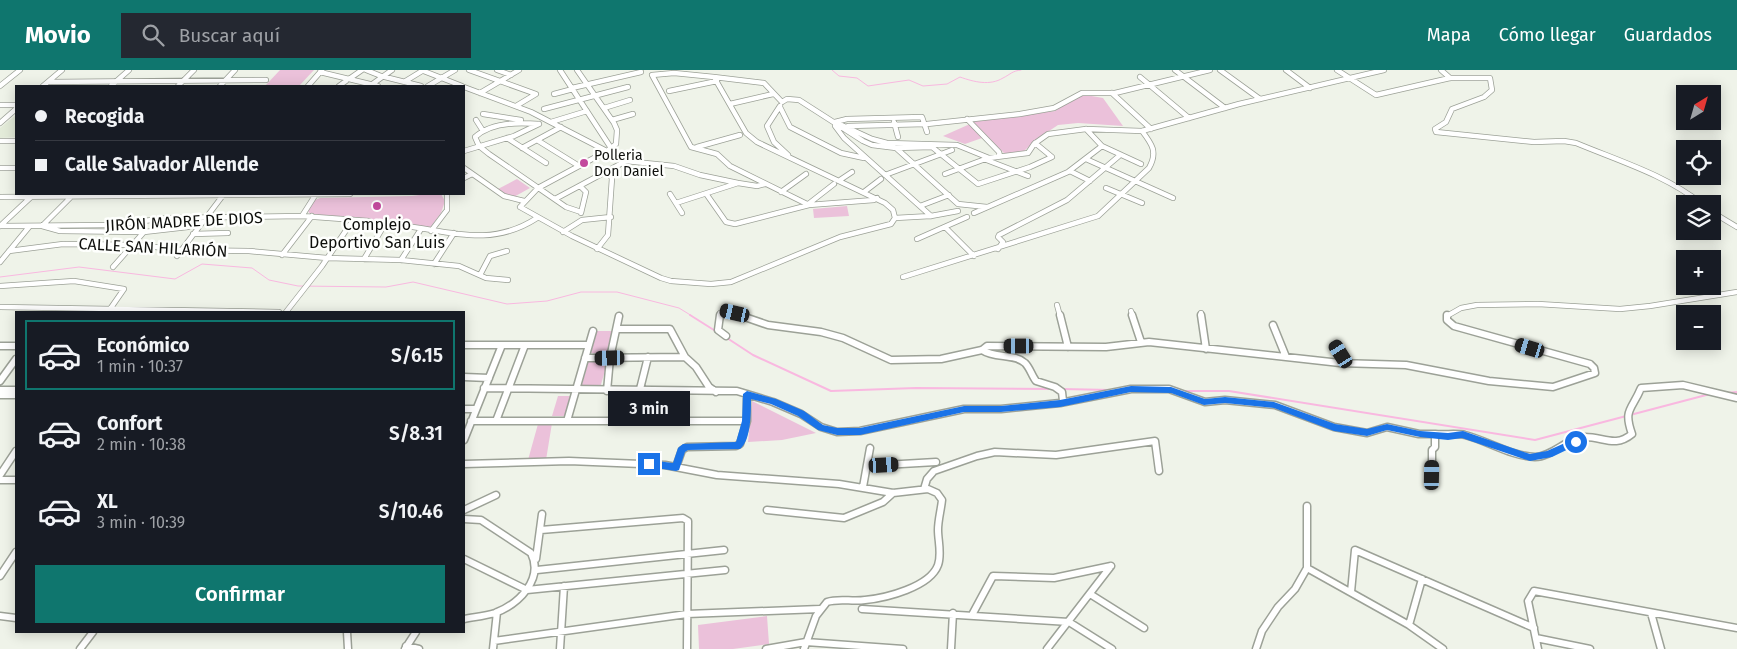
<!DOCTYPE html>
<html lang="es">
<head>
<meta charset="utf-8">
<style>
  :root { --surface:#171b24; --page:#242831; --text:#f1f3f6; --muted:#9ea1a6; --line:#363941; --accent:#0f766e }
  body { margin:0; font-family:"Fira Sans",sans-serif; background:var(--page); color:var(--text); height:100vh; display:flex; flex-direction:column; font-size:19px; white-space:nowrap }
  * { box-sizing:border-box; margin:0 }
  p { font-size:16px; color:var(--muted) }
  .icon { flex:none; width:28px; height:28px; fill:none; stroke:currentColor; stroke-width:2; stroke-linecap:round; stroke-linejoin:round }
  .map { position:relative; flex:1; overflow:hidden }
  .side { position:absolute; left:15px; top:241px; width:450px; height:322px; display:flex; flex-direction:column; background:var(--surface); border-radius:0px; box-shadow:0 2px 12px #0003 }
  .side>* { flex:none }
  .hud { position:absolute; left:15px; top:15px; width:450px; height:110px; border-radius:0px; box-shadow:0 2px 12px #0003; display:grid; align-content:center; height:110px; padding:0 20px; background:var(--surface) }
  .needle { width:32px; rotate:37deg }
  .fabs { position:absolute; left:1676px; top:15px; display:grid; gap:10px }
  .fabs a { display:grid; place-items:center; width:45px; height:45px; border-radius:0px; background:var(--surface); box-shadow:0 2px 12px #0003; font-size:25px }
  .end { position:absolute; width:22px; height:22px; margin:-11px; border:6px solid #1a73e8; background:#fff; box-shadow:0 0 0 2px #fff }
  .from { border-radius:50% }
  .bubble { position:absolute; height:35px; border-radius:0px; background:var(--surface); box-shadow:0 2px 12px #0003; font-size:16px; font-weight:600; line-height:35px; text-align:center }
  .car { position:absolute; width:15px; height:30px; margin:-15px -8px; border-radius:6px; box-shadow:0 0 4px 1px #0007; background:linear-gradient(#222 24%,#8ab4d8 0 40%,#222 0 76%,#8ab4d8 0 86%,#222 0) }
  .hud b { display:flex; align-items:center; gap:18px; height:48px; font-size:19px }
  .hud b+b { border-top:1px solid var(--line) }
  .hud i { width:12px; height:12px; background:var(--text) }
  ul { padding:9px 0 0; list-style:none }
  li { display:flex; align-items:center; gap:15px; height:70px; margin:0 10px 8px; padding:0 10px; border:2px solid transparent; border-radius:0px }
  li div { flex:1 }
  li b { display:block; font-size:19px }
  li em { font-style:normal; font-weight:600 }
  li.active { border-color:var(--accent) }
  li>.icon { width:45px; height:45px; stroke-width:1.5 }
  .action { display:flex; gap:10px; margin-top:auto; padding:10px 20px }
  .action a { flex:1; height:58px; border-radius:0px; background:var(--accent); color:#fff; font-size:20px; font-weight:600; line-height:58px; text-align:center }
  header { display:flex; align-items:center; gap:30px; box-sizing:border-box; height:70px; padding:0 25px; background:var(--accent); color:#fff }
  header strong { font-size:24px }
  nav { display:flex; gap:28px; margin-inline-start:auto; font-size:18px }
  .search { width:350px; height:45px; background:var(--page); display:flex; align-items:center; gap:12px; box-sizing:border-box; padding:0 18px; border-radius:0px; color:var(--muted); font-size:19px }
  .map>svg:first-child { display:block }
  .built { fill:#e3ebd9 }
  .green { fill:#ebc1da }
  .lines { fill:none; stroke-linecap:round; stroke-linejoin:round }
  .stream-far1 { stroke:#f9b8e0; stroke-width:1 }
  .stream { stroke:#f9b8e0; stroke-width:2 }
  .minor-far1-casing { stroke:#9ca197; stroke-width:6 }
  .minor-casing { stroke:#9ca197; stroke-width:9 }
  .minor-far1 { stroke:#fff; stroke-width:4.5 }
  .minor { stroke:#fff; stroke-width:6 }
  .route { fill:#1a73e8 }
  .poi-dot { fill:#c34a9d; stroke:#fefffd; stroke-width:2 }
  .labels { text-anchor:middle; stroke-width:5; stroke-linejoin:round; paint-order:stroke }
  .far-poi-label { font-size:14px; fill:#0e0f0c; stroke:#fefffd; text-anchor:start }
  .street-label { font-size:16px; fill:#0e0f0c; stroke:#fefffd }
  .poi-label { font-size:16px; fill:#0e0f0c; stroke:#fefffd }
</style>
</head>
<body>
<header>
<strong>Movio</strong>
<div class="search"><svg class="icon" aria-label="search" viewBox="0 0 24 24"><circle cx="10" cy="10" r="6"/><path d="M15 15l6 6"/></svg>Buscar aquí</div>
<nav><a>Mapa</a><a>Cómo llegar</a><a>Guardados</a></nav>
</header>
<div class="map">
<svg width="1737" height="579" viewBox="0 0 1737 579">
  <rect width="100%" height="100%" fill="#eff3e9"/>
  <path class="built" d="M16,45v22l-16,1v-10z"/>
  <path class="green" d="M280,0h34l-15,16h-34z
    M1086,25l17,3 20,28 -45,-3 -20,2 -21,14 -14,13 -18,2 -34,-33 84,-10 19,-14z
    M970,54l12,14 -17,6 -22,-8z
    M517,109l13,9 -18,10 -14,-9z
    M427,124h14l4,7 -4,12 -11,15 -33,-5h-27l2,-4 -62,-5 -2,-3 7,-11 5,-2 92,-2z
    M847,136l2,10 -35,2 -1,-9z
    M597,261h17l-8,24 -15,-2z
    M589,290h19l-8,28h-19z
    M558,326h16l-6,20h-16z
    M752,331l64,32 -34,7 -34,2z
    M552,353l-6,37h-18l10,-36z
    M767,546l2,28 -36,5h-34l-1,-24z"/>
  <g class="lines">
    <path class="stream-far1" d="M832,0l7,6 18,2 11,8 41,-6 14,6 24,-2 13,-7c14,5 30,9 43,1 8,-4 9,-7 18,-8
      M0,207l79,-10 96,12 27,-15 50,4 17,12 29,6 88,1 27,-5 94,22 40,-3 34,-9h36l62,16 13,8"/>
    <path class="stream" d="M690,245l27,17
      M727,268l26,17 78,36 85,-3 136,1
      M1062,319l50,1
      M1182,321h47l306,49 175,-46
      M1727,323l10,-1"/>
    <defs>
      <path id="minor-far1" d="M366,0l15,6 40,10
        M421,0l41,16
        M469,0l67,24 -20,12
        M497,0l14,5
        M560,0l51,78
        M577,0l37,53 3,7 -1,14 -9,7 -69,37 -18,19 52,29 89,42 10,3 40,3 20,-2 109,-45 51,-13 4,-6 36,-2 27,-5
        M1175,0l50,38
        M1220,0l40,29
        M1286,0l24,18
        M1337,0l39,25 74,-17h40l2,12 -8,7 -32,12 -6,13 -11,7 1,3 98,10 30,-1 12,2c43,18 90,32 126,61
        M1441,0l9,8
        M320,2l58,14
        M714,7l50,6 18,19
        M1140,7l49,41
        M349,9l13,-9
        M49,12l217,-2
        M404,12l18,-11
        M371,15l21,-15
        M0,16l20,-16
        M43,16l19,-16
        M111,16l18,-16
        M178,16l16,-16
        M220,16l15,-16
        M308,16l14,-16
        M339,16l7,-5
        M428,16l27,-16
        M464,17l67,25 95,49 48,5 26,9 38,8 19,3 8,-2
        M572,18l69,-16
        M669,21l48,-10
        M480,23l39,-23
        M1112,23l39,36
        M554,24l19,-5
        M782,32l5,-3 12,1 64,41 9,4 24,3 62,56 29,3
        M730,34l43,-10
        M0,35h16
        M780,36l-13,20 7,16 14,13
        M780,37l10,20 51,26 23,5
        M604,38l26,-8
        M544,39l84,-22
        M483,44l38,6
        M967,49l32,33 1,4
        M476,50l7,11
        M612,50l21,-6
        M551,52l36,-11
        M835,52l37,17 15,4 70,2 32,13 39,-5 6,-9 14,-10 38,-5 56,2 97,-27 145,-34
        M835,52v4l9,12 87,78
        M835,52l12,-3 75,-2 5,15
        M894,52l4,15
        M0,53l16,-14
        M539,54c-21,-2 -48,-2 -64,13l4,9 10,8 77,53 15,5
        M848,56l79,-2 93,-10 34,-6 28,-15h33l95,-23
        M1086,59l16,17 39,18
        M507,68l39,25
        M537,70l42,26
        M0,71h16
        M697,77l43,-12
        M522,78l39,-21
        M896,78l36,-1 46,37 52,-17 22,-10 -17,-14
        M464,81l50,-15 25,-12
        M984,89l44,17
        M1086,89l87,39
        M0,98h16
        M464,98l40,28 20,5
        M1070,101l20,10
        M945,104l43,-16
        M885,105l67,-25
        M464,108l8,-4
        M840,110l12,-8
        M580,116l6,6 -5,21
        M1106,118l36,15
        M781,122l25,-18
        M864,122l17,-13
        M670,124l12,19
        M73,125l-31,31 18,5 84,1 44,-5
        M707,125l19,27 9,2 74,-19 65,-5 3,-2
        M0,127l350,-3
        M555,129l71,-38
        M676,133l62,-20
        M807,135l27,-21
        M809,135l-79,-39 -13,-12 -26,-7 -39,-72 22,-2 40,4 32,56 11,9 128,61 8,7 2,8
        M920,136l29,-11
        M1712,142l25,15
        M974,143l94,-41 34,-26
        M302,146l14,-22
        M0,156l111,-1 57,-7 134,-2 67,5
        M0,156l31,-29
        M945,157l29,29
        M431,161l16,-21v-16
        M563,162l19,-12 29,-3
        M193,164l35,-1
        M917,169l50,-22
        M597,179l11,-14 4,-57 -6,-6
        M998,179l5,-7 -5,-5 1,-2 68,-35 52,-44
        M9,181l54,-7 75,1 43,5 68,1 78,7 74,2 58,6 27,12 22,2
        M282,185l30,-39
        M177,186l47,-62
        M364,189l21,-35c53,2 100,28 152,-6
        M401,190l20,-31
        M0,192l29,-35
        M434,194l20,-31
        M113,197l31,-35
        M480,205l10,-19 17,-5
        M903,207l195,-61 51,-48c9,-16 3,-24 -7,-37
        M0,216l74,-5 50,8 -16,23
        M1057,235l3,11
        M0,237l279,5
        M1131,241l2,5
        M286,242l36,-46 31,-46
        M1201,243v3
        M720,246v-3l5,-3 18,6
        M1447,246l14,-8 16,-3 61,-1 82,5 30,-3 87,-14"/>
      <path id="minor" d="M720,245l-2,15 8,6
        M739,245l29,10 53,7 22,6 48,22 50,-1 41,-9 5,-4 119,1 43,-5 191,21 66,2 83,16 64,6 42,-14 -1,-5 -4,-4 -136,-38 -7,-6v-5
        M1060,245l8,32
        M1132,245l9,27
        M1201,245l5,34
        M1273,255l13,32
        M617,259h53l15,28 11,10 13,20 7,5
        M464,275h124
        M1336,275l11,18
        M0,276h16
        M585,288l100,-1
        M464,307l25,1
        M0,311l16,-22
        M484,318l253,3 36,11 28,12 20,13 16,5 23,-1 104,-22h37l59,-6 3,-2 -1,-9 -7,-5 -19,-6c-4,-5 -6,-13 -11,-18 -11,-10 -30,-4 -43,-13
        M0,320h16
        M607,321l3,-33 9,-42
        M0,325h16
        M1060,333l71,-14h38l36,13 20,-2 50,5 59,22 33,6 20,-6 32,7h16
        M464,339h12
        M471,351h276
        M496,351l29,-76
        M567,351l26,-90
        M632,351l16,-64
        M464,370l38,-95
        M464,394l105,-3 96,4 52,10 122,9 54,9 35,-4 9,4 5,7c-1,10 -4,20 -4,30 0,11 4,24 0,35 -8,22 -52,33 -73,35 -13,2 -26,-2 -38,2l-11,14 -12,33
        M867,396l69,-4
        M676,397l6,-17 5,-3 49,-1 4,-2 7,-23v-27
        M0,405l16,-24
        M1432,405v-25l3,-3v-13c9,1 23,-1 30,1 23,6 46,21 70,22 17,0 33,-20 50,-20 19,0 30,11 47,-3 -9,-25 0,-24 9,-46l42,-3 54,13
        M0,410h16
        M863,417l7,-39
        M924,419l3,-10 7,-8 43,-15 18,-4 61,3 99,-14 4,30
        M464,440l32,-15
        M767,440l77,8 39,-16 10,-9
        M464,449l17,1 50,33c13,26 -12,51 -36,60 -10,3 -21,4 -31,6
        M541,460l142,-12 5,3 -1,128
        M464,489l63,31 198,-20
        M536,489l6,-45
        M1307,498l102,57 34,24
        M537,500l187,-20
        M0,506l16,-24
        M1351,522l4,-42 179,78
        M1090,524l54,34
        M862,539l207,13 43,27
        M1651,543l10,36
        M972,545l21,-39 61,2 57,-12
        M0,546l16,2
        M1409,555l13,-46
        M347,562l1,17
        M1536,568l54,11
        M494,571l193,-27 133,-5
        M406,576l13,3
        M80,579l13,-17
        M405,579l11,-17
        M493,579l4,-37
        M560,579l4,-63
        M766,579l40,-7 97,7
        M951,579l2,-36
        M1047,579l64,-83
        M1256,579l6,-18 16,-24 17,-18 12,-21v-62
        M1538,579l-10,-48 6,-10 203,37"/>
    </defs>
    <use href="#minor-far1" class="minor-far1-casing"/>
    <use href="#minor" class="minor-casing"/>
    <use href="#minor-far1" class="minor-far1"/>
    <use href="#minor" class="minor"/>
  </g>
  <path class="route" d="M1131,316l40,1 34,12 20,-2 49,5 61,22 32,5 20,-5 33,7 28,2 15,-2 67,23 17,-3 29,-13 4,4 -1,2 -27,13 -22,4 -68,-23 -14,2 -28,-3 -33,-7 -20,6 -33,-5 -60,-23 -49,-5 -21,2 -33,-12 -40,-1 -71,15 -59,5h-37l-104,23h-23l-19,-5 -20,-14 -27,-12 -20,-5c0,13 0,42 -11,50l-52,1 -3,2 -6,18 -3,1 -27,-4 -4,-3 4,-4 24,3 5,-15 5,-4 53,-2 6,-21 1,-27 4,-3 29,8 28,12 19,14 14,3h23l104,-22h37l59,-6z"/>
  <g class="poi-dot">
    <circle cx="584" cy="93" r="5"/>
    <circle cx="377" cy="136" r="5"/>
  </g>
  <g class="labels">
    <g class="far-poi-label">
      <text x="594" y="90">Polleria<tspan x="594" dy="16">Don Daniel</tspan></text>
    </g>
    <g class="street-label">
      <text transform="translate(184 151) rotate(-3)" y="6">JIRÓN MADRE DE DIOS</text>
      <text transform="translate(153 177) rotate(3)" y="6">CALLE SAN HILARIÓN</text>
    </g>
    <g class="poi-label">
      <text x="377" y="160">Complejo<tspan x="377" dy="18">Deportivo San Luis</tspan></text>
    </g>
  </g>
</svg>
<div class="fabs">
<a><svg class="needle" viewBox="-14 -14 28 28"><path d="M0-13l5 13h-10z" fill="#e53935"/><path d="M0 13l5-13h-10z" fill="#9ea1a6"/></svg></a>
<a><svg class="icon" aria-label="locate" viewBox="0 0 24 24"><circle cx="12" cy="12" r="6"/><path d="M12 2v4M12 18v4M2 12h4M18 12h4"/></svg></a>
<a><svg class="icon" aria-label="layers" viewBox="0 0 24 24"><path d="M12 4l9 5-9 5-9-5zM3 14l9 5 9-5"/></svg></a>
<a>+</a>
<a>−</a>
</div>
<i class="end from" style="left:1576px;top:372px"></i>
<i class="end" style="left:649px;top:394px"></i>
<div class="bubble" style="left:608px;top:321px;width:82px">3 min</div>
<i class="car" style="left:735px;top:243px;rotate:283deg"></i>
<i class="car" style="left:1019px;top:276px;rotate:270deg"></i>
<i class="car" style="left:1530px;top:278px;rotate:287deg"></i>
<i class="car" style="left:1341px;top:284px;rotate:328deg"></i>
<i class="car" style="left:610px;top:288px;rotate:269deg"></i>
<i class="car" style="left:884px;top:395px;rotate:87deg"></i>
<i class="car" style="left:1432px;top:405px;rotate:1deg"></i>
<div class="hud">
<b><i class="from"></i>Recogida</b>
<b><i></i>Calle Salvador Allende</b>
</div>
<section class="side">
<ul>
<li class="active"><svg class="icon" aria-label="car" viewBox="0 0 24 24"><path d="M5 17H2v-5l4-1 3-4h7l3 4 3 1v5h-3M9 17h6M6 11h13"/><circle cx="7" cy="17" r="2"/><circle cx="17" cy="17" r="2"/></svg><div><b>Económico</b><p>1 min · 10:37</p></div><em>S/6.15</em></li>
<li><svg class="icon" aria-label="car" viewBox="0 0 24 24"><path d="M5 17H2v-5l4-1 3-4h7l3 4 3 1v5h-3M9 17h6M6 11h13"/><circle cx="7" cy="17" r="2"/><circle cx="17" cy="17" r="2"/></svg><div><b>Confort</b><p>2 min · 10:38</p></div><em>S/8.31</em></li>
<li><svg class="icon" aria-label="car" viewBox="0 0 24 24"><path d="M5 17H2v-5l4-1 3-4h7l3 4 3 1v5h-3M9 17h6M6 11h13"/><circle cx="7" cy="17" r="2"/><circle cx="17" cy="17" r="2"/></svg><div><b>XL</b><p>3 min · 10:39</p></div><em>S/10.46</em></li>
</ul>
<div class="action"><a>Confirmar</a></div>
</section>
</div>
</body>
</html>
